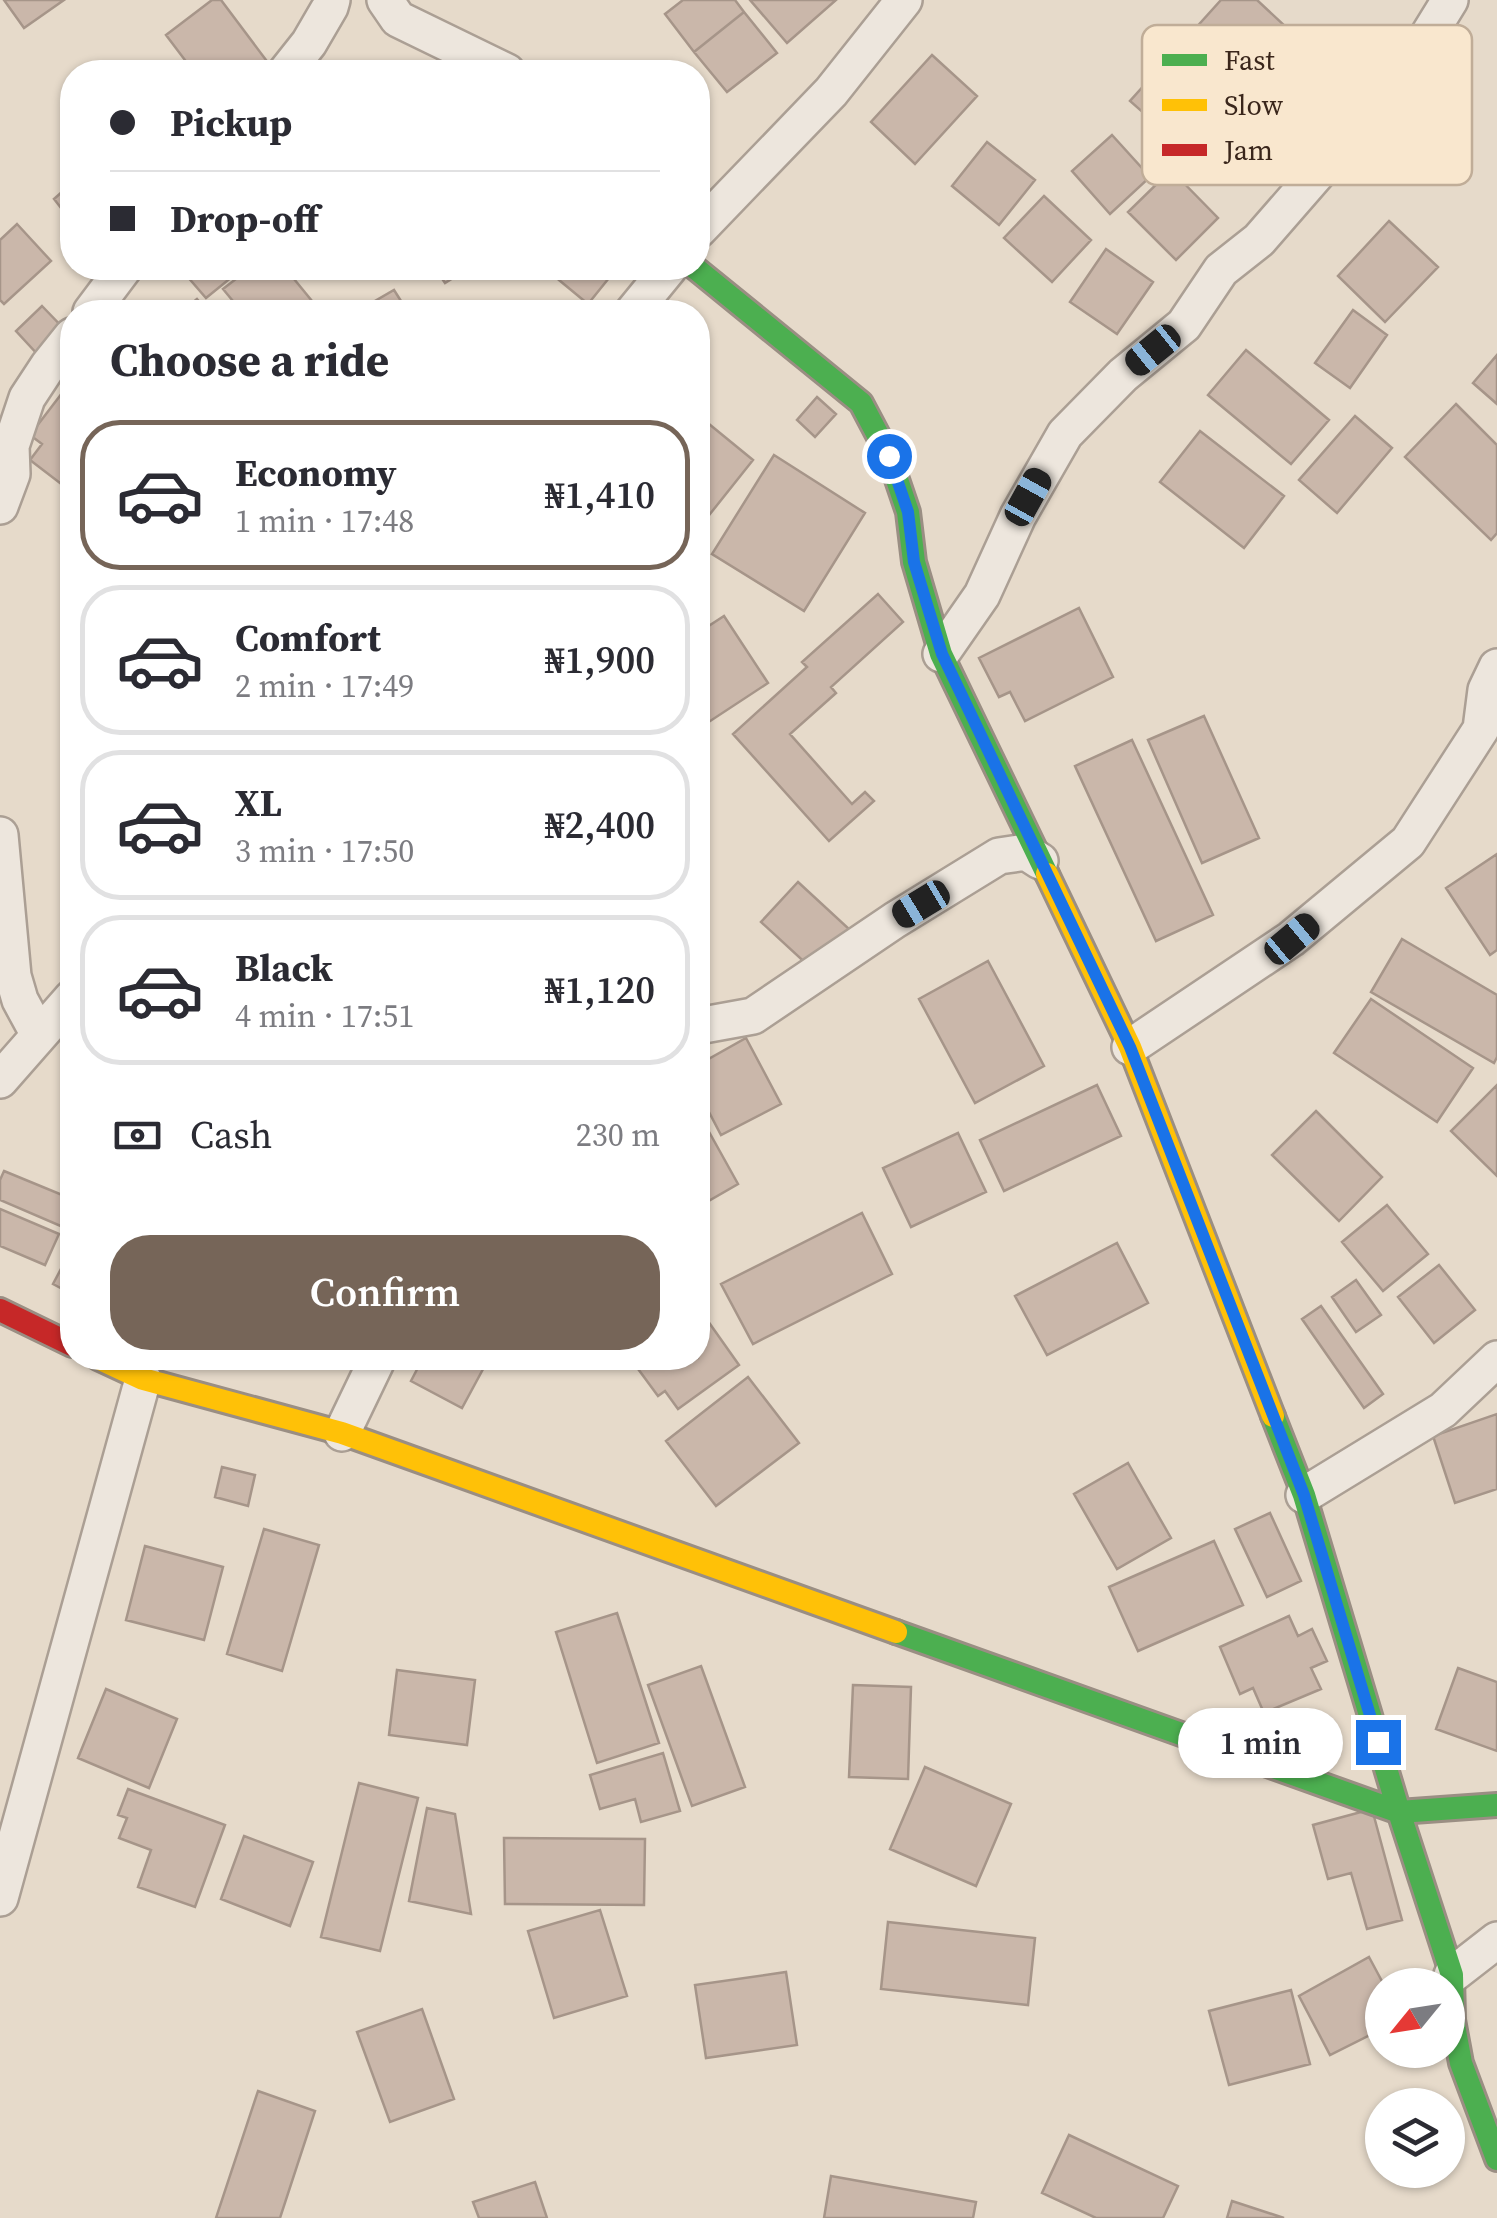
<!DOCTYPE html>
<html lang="en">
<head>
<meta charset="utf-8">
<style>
  :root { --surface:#fff; --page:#f7f7f7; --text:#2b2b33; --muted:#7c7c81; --line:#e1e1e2; --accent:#766558 }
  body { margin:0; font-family:"Source Serif 4",serif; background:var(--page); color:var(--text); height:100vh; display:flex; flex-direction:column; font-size:38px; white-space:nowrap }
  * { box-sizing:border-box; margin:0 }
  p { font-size:32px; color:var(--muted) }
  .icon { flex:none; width:55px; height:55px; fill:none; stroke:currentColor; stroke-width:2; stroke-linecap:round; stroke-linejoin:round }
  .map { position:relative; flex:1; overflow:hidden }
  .side { position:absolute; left:60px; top:300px; width:650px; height:1070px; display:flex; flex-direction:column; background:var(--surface); border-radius:40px; box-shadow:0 2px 8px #0004 }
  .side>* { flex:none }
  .guide { position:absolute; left:60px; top:60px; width:650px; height:220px; border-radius:40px; box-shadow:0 2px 8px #0004; display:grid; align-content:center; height:220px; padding:0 50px; background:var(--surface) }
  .needle { width:65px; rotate:240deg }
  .controls { position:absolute; left:1365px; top:1968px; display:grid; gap:20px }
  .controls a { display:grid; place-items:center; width:100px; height:100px; border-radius:50%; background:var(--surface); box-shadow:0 2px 8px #0004; font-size:50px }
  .end { position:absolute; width:45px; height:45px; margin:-22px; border:12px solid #1a73e8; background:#fff; box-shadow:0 0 0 5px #fff }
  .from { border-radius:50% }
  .bubble { position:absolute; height:70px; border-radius:35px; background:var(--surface); box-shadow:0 2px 8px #0004; font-size:32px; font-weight:600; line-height:70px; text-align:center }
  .car { position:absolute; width:30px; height:60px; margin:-30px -15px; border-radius:12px; box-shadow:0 0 8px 2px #0007; background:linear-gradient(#222 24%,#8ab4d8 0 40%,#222 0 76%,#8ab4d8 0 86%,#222 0) }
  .guide b { display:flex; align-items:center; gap:35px; height:95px; font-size:38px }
  .guide b+b { border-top:2px solid var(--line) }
  .guide i { width:25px; height:25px; background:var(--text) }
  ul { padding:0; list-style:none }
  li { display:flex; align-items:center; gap:30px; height:150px; margin:0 20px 15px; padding:0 30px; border:5px solid var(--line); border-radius:40px }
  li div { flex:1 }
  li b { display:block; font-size:38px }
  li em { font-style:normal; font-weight:600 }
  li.active { border-color:var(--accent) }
  li>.icon { width:90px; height:90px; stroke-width:1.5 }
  h2 { padding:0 50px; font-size:45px; line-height:120px }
  .pay { display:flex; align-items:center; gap:25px; height:110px; padding:0 50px; font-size:38px }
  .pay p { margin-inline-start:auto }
  .button { display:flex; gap:20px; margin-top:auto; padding:20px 50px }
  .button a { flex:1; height:115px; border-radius:40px; background:var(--accent); color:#fff; font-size:40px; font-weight:600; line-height:115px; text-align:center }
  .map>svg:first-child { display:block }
  .building { fill:#cab7aa; stroke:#a69589; stroke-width:2.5 }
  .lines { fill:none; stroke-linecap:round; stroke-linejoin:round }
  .street-casing { stroke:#ab9f94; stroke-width:40 }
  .fast-casing { stroke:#9a8e83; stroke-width:28 }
  .slow-casing { stroke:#9a8e83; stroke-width:28 }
  .jam-casing { stroke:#9a8e83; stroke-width:28 }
  .street { stroke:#ede6dd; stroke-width:35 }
  .fast { stroke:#4caf50; stroke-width:22 }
  .slow { stroke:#ffc107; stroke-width:22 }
  .jam { stroke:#c62828; stroke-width:22 }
  .route { stroke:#1a73e8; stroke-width:12 }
  .key { fill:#f9e7ce; stroke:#c0ad98; stroke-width:2.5 }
  .key-label { font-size:28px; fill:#3a261b }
</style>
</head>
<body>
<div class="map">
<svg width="1497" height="2218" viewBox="0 0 1497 2218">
  <rect width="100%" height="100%" fill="#e6daca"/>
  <path class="building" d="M4,0h60l-40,28z
    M212,0h9l48,64 -11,8h-64l-28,-37z
    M683,0h52l9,12 -50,40 -29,-38z
    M750,0h86l-49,43z
    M1221,0h36l29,27 -106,118 -50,-44z
    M744,12l33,41 -50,39 -33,-40z
    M932,55l45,41 -62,68 -44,-42z
    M1112,135l38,42 -40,37 -38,-43z
    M987,142l48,38 -36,45 -47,-39z
    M1171,170l47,48 -42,42 -48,-48z
    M72,183v39l-18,-23z
    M1044,196l47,44 -39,42 -48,-44z
    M1389,221l49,46 -53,55 -47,-46z
    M17,224l34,37 -47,43 -4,-4v-60z
    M1106,249l47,33 -36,52 -47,-32z
    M180,268h63l-37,30z
    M250,268h35l36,44h-79l-19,-23z
    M435,268h34l-24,15z
    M569,268h48l-29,36 -29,-24z
    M394,290l14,22h-52z
    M197,299l12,13h-28z
    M42,306l25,26 -27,25 -24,-26z
    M1353,310l34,25 -37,53 -35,-25z
    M1246,350l83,70 -38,44 -83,-69z
    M1497,355v49l-24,-21z
    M69,384l3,2v86l-2,-2 -10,13 -30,-23 12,-16 -12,-9z
    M817,397l19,17 -21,23 -18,-17z
    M1456,404l41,41v88l-6,7 -86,-83z
    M698,415l55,45 -47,59 -8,-7z
    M1355,416l37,32 -55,65 -38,-33z
    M1200,431l84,65 -40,52 -84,-66z
    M774,455l91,58 -61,98 -92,-57z
    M878,594l25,28 -72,65 5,6 -46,41 62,70 13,-12 9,9 -45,40 -96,-107 74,-67 -5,-5z
    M1079,608l34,69 -88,44 -15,-29 -11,5 -20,-39z
    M724,616l44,67 -70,46v-96z
    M1204,716l55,122 -57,25 -54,-123z
    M1132,740l81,175 -57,26 -81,-175z
    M1497,854v96l-7,5 -44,-67z
    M798,882l51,47 -37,40 -51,-47z
    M1402,939l95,56v62l-3,6 -123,-71z
    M988,961l56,105 -69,37 -56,-104z
    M1371,999l102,69 -36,54 -103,-69z
    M746,1038l35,66 -60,31 -23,-44v-26z
    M1097,1085l24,51 -117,55 -24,-51z
    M1497,1085v91l-46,-45z
    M1316,1111l66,66 -43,44 -67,-66z
    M698,1112l40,72 -40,23z
    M958,1133l28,59 -75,35 -28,-59z
    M4,1171l68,28 -9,28 -63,-27v-20z
    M1387,1205l41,49 -45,37 -41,-49z
    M0,1209l59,25 -14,31 -45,-19z
    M862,1213l30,61 -139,70 -32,-60z
    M1117,1243l31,60 -101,52 -32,-59z
    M72,1248v46l-19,-10z
    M1439,1265l36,45 -41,33 -36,-46z
    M1356,1280l25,35 -25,17 -24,-35z
    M1321,1306l62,88 -19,14 -62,-89z
    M698,1307l41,58 -61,44 -13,-18 -7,5 -25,-34 4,-4h61z
    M423,1358h66l-27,50 -51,-27z
    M748,1377l51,66 -83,63 -50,-65z
    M1497,1414v75l-42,14 -22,-67z
    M1128,1463l43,75 -54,31 -43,-75z
    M222,1467l33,8 -7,31 -33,-9z
    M1270,1513l31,68 -34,16 -32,-68z
    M264,1529l55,16 -37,126 -55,-17z
    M1214,1541l29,64 -105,46 -29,-64z
    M145,1546l78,21 -19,73 -78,-20z
    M617,1613l42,130 -62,20 -41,-131z
    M1289,1616l9,20 14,-7 15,32 -16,7 10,21 -57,24 -11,-25 -13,6 -20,-47z
    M701,1666l44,121 -53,19 -44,-121z
    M1458,1668l39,14v69l-61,-22z
    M397,1670l78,10 -8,65 -78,-10z
    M853,1685l58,2 -3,92 -59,-2z
    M106,1689l71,30 -28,69 -71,-30z
    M663,1753l17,58 -39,11 -6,-23 -35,10 -10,-34z
    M925,1767l86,37 -35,82 -86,-37z
    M359,1783l59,15 -38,153 -59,-14z
    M128,1789l97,36 -30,82 -57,-20 13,-37 -32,-12 8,-20 -9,-3z
    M427,1808l28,6 16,100 -62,-13z
    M1372,1809l30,111 -35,9 -16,-56 -23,6 -15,-54z
    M244,1836l69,26 -23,64 -69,-27z
    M504,1838l141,1 -1,66 -139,-1z
    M600,1910l27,86 -73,22 -26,-87z
    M888,1922l147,16 -7,67 -147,-16z
    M1369,1957l15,28 -2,44 -52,26 -31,-59z
    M786,1972l11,73 -91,13 -11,-73z
    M1291,1990l19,74 -81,21 -20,-74z
    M422,2009l32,90 -64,23 -33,-90z
    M258,2091l57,20 -35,107h-64z
    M1069,2135l109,51 -15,32h-67l-54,-25z
    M831,2176l145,26 -3,16h-149z
    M535,2182l12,36h-68l-6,-16z
    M1232,2201l52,17h-57z"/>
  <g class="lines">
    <defs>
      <path id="street" d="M385,0l13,19 109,53
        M286,72l23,-29 21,-36 2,-7
        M698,230l133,-138 73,-92
        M91,312l33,-44
        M633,312l36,-44
        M0,506l12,-32 -1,-28 16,-48 21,-32 24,-30
        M941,654l41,-59 36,-79 47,-82 58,-59 61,-50 37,-55 38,-30 148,-170 43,-70
        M0,835l13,141 7,24 19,35
        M698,1026l55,-10 142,-96 104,-64 27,-4 14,9
        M1130,1047l161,-108 117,-97 73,-113 5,-39 11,-23
        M0,1080l72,-82
        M342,1433l36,-75
        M1304,1495l139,-85 54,-51
        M0,1898l143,-519
        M1452,1975l45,-35"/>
      <path id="fast" d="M695,268l166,135 28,53 19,56 6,50 27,92 106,220
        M1273,1416l31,79 95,317 53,163 1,45 8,43 36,96
        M896,1632l503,180 98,-7"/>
      <path id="slow" d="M1047,874l83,173 143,369
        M98,1358l45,21 199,54 554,199"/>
      <path id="jam" d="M0,1310l72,35"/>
    </defs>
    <use href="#street" class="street-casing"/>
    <use href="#fast" class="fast-casing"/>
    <use href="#slow" class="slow-casing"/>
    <use href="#jam" class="jam-casing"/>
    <use href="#street" class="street"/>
    <use href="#fast" class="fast"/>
    <use href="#slow" class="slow"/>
    <use href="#jam" class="jam"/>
  </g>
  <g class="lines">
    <path class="route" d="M889,456l19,56 6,50 28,92 188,393 174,448 74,247"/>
  </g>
  <rect x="1142" y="25" width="330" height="160" rx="15" class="key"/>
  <rect x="1162" y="54" width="45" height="12" fill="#4caf50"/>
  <rect x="1162" y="99" width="45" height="12" fill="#ffc107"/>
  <rect x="1162" y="144" width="45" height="12" fill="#c62828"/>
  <g class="key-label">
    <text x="1224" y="70">Fast</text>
    <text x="1224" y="115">Slow</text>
    <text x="1224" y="160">Jam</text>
  </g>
</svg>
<div class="controls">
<a><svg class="needle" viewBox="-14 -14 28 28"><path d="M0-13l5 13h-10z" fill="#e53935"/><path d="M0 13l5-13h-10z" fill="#7c7c81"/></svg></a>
<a><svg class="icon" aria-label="layers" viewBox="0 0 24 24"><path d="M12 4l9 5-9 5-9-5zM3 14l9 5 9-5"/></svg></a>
</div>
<i class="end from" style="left:889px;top:456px"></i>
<i class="end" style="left:1378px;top:1742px"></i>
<div class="bubble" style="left:1178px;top:1708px;width:165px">1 min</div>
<i class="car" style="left:1153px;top:350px;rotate:231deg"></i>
<i class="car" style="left:1028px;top:497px;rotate:29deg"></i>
<i class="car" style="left:921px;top:904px;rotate:239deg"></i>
<i class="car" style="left:1292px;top:939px;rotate:50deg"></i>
<div class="guide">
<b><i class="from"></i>Pickup</b>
<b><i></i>Drop-off</b>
</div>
<section class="side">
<h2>Choose a ride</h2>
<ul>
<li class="active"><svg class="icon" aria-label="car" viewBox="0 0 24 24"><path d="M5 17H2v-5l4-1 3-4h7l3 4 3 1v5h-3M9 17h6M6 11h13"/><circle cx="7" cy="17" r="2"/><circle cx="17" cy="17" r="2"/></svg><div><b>Economy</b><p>1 min · 17:48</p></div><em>₦1,410</em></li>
<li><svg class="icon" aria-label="car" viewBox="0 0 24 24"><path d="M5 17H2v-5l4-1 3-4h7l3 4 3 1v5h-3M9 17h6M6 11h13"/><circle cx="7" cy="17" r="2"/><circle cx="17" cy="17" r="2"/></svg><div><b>Comfort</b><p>2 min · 17:49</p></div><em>₦1,900</em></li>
<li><svg class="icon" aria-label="car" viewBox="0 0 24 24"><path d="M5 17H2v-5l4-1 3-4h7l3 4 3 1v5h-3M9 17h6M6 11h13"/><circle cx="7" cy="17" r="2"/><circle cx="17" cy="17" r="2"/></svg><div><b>XL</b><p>3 min · 17:50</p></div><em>₦2,400</em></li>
<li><svg class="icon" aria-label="car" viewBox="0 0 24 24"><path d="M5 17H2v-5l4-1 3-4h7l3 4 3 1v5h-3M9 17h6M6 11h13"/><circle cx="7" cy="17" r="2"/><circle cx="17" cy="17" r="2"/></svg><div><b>Black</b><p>4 min · 17:51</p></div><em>₦1,120</em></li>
</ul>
<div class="pay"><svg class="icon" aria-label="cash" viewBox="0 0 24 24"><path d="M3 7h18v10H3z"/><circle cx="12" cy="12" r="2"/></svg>Cash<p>230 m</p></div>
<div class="button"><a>Confirm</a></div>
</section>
</div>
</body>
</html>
